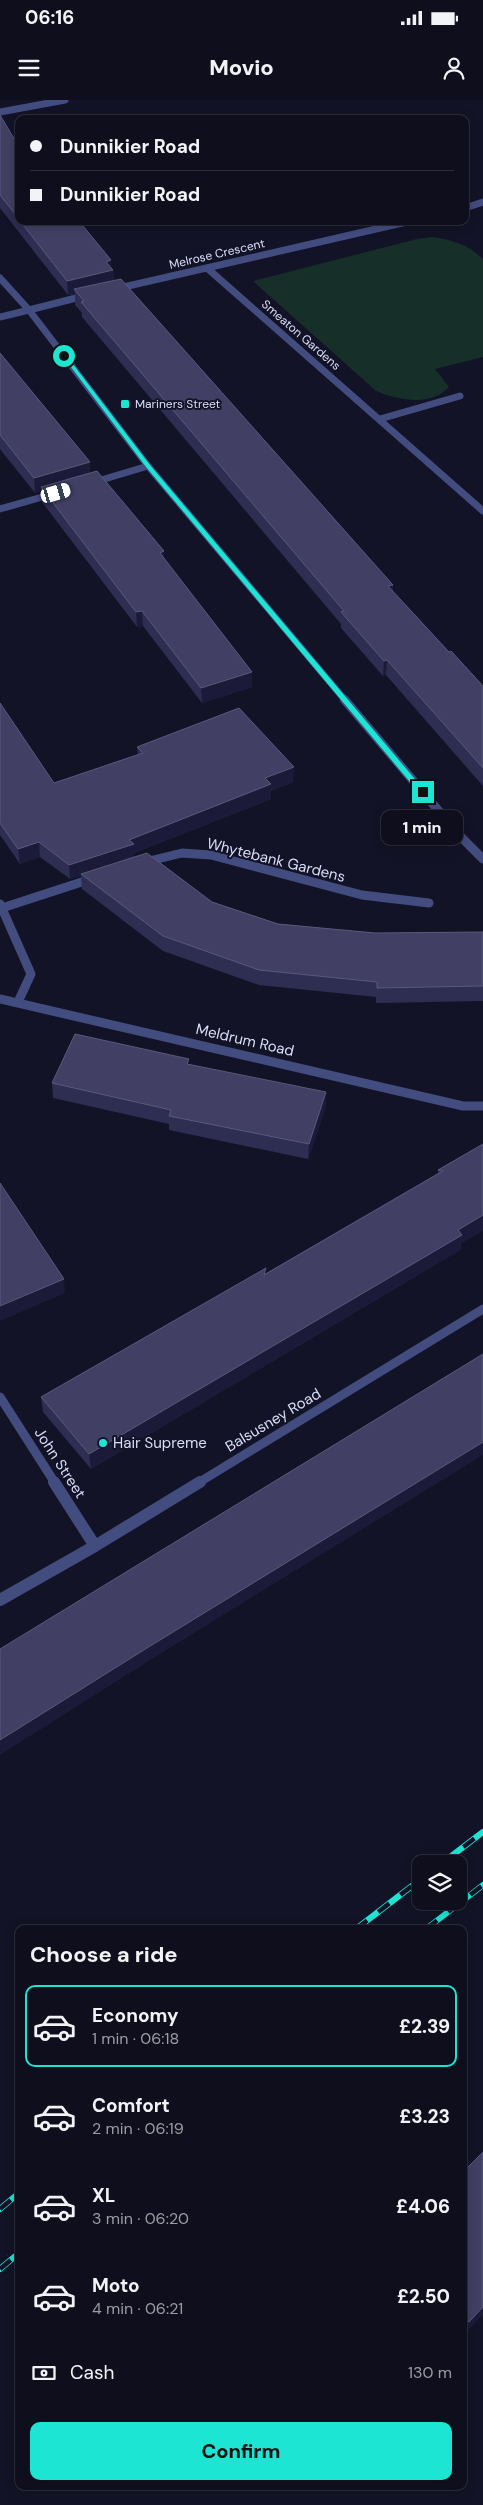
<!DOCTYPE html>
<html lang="en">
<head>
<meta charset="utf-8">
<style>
  :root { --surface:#0e0e1c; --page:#1c1c29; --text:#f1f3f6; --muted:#9b9ca3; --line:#2e2e3b; --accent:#1ce6d3 }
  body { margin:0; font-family:"DM Sans",sans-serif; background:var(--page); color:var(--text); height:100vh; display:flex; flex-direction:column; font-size:19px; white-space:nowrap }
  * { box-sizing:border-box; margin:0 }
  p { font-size:16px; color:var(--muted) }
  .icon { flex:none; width:28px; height:28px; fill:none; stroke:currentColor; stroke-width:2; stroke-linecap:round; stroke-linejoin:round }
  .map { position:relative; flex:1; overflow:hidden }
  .panel { position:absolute; left:15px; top:1825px; width:452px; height:565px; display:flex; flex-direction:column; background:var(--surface); border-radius:10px; box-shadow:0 2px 12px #0003,0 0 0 1px var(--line) }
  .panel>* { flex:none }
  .guide { position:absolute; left:15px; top:15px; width:454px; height:110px; border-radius:10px; box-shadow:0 2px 12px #0003,0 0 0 1px var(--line); display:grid; align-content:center; height:110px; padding:0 15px; background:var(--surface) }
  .fabs { position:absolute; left:412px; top:1755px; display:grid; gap:10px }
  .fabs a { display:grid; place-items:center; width:55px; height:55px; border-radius:10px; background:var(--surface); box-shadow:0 2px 12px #0003,0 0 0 1px var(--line); font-size:25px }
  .end { position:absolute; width:22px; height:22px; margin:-11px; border:6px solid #1ce6d3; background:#111; box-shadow:0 0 0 2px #111 }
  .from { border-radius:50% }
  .bubble { position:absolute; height:35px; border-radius:10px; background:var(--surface); box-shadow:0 2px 12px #0003,0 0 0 1px var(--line); font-size:16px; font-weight:800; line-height:35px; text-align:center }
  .car { position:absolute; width:15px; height:30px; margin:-15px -8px; border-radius:6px; box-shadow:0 0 4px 1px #0007; background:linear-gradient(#fff 24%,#345 0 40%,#fff 0 76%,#345 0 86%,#fff 0) }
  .guide b { display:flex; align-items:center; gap:18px; height:48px; font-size:19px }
  .guide b+b { border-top:1px solid var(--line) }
  .guide i { width:12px; height:12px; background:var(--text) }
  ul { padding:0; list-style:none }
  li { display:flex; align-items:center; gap:15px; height:82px; margin:0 10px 8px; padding:0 5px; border:2px solid transparent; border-radius:10px }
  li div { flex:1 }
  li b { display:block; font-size:19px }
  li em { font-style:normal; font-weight:800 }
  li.selected { border-color:var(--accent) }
  li>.icon { width:45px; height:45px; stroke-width:1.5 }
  h2 { padding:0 15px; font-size:22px; line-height:60px }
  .pay { display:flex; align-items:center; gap:12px; height:55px; padding:0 15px; font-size:19px }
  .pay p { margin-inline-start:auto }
  .action { display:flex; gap:10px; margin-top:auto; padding:10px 15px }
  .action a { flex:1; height:58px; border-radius:10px; background:var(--accent); color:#111; font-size:20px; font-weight:800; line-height:58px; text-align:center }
  .status { display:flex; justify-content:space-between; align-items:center; height:35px; padding:0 25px; background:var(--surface); direction:ltr }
  .status svg { height:14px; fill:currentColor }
  header { display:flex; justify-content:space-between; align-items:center; height:65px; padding:0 15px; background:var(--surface); font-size:22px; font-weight:800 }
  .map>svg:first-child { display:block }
  .green { fill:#162f29 }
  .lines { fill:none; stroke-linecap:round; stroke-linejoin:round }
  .service { stroke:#434c7f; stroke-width:7 }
  .minor-far2 { stroke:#434c7f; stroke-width:7 }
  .minor-far1 { stroke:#434c7f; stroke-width:9 }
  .minor { stroke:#434c7f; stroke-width:12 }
  .tertiary-far1 { stroke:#434c7f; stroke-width:7 }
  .tertiary { stroke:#434c7f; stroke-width:9 }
  .rail-casing { stroke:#1ce6d3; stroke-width:6 }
  .rail { stroke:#121326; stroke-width:4.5; stroke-dasharray:14; stroke-linecap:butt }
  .wall { fill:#2e2d52 }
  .shaded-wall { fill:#1b1b39 }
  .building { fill:#414064; stroke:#59597c }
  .route { fill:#1ce6d3 }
  .poi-dot { fill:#1ce6d3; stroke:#121326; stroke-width:2 }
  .labels { text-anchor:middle; stroke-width:4; stroke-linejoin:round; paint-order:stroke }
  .far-street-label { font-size:12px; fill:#dbdefb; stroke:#121326 }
  .far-poi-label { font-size:12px; fill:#dbdefb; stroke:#121326; text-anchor:start }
  .street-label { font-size:15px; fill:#dbdefb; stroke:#121326 }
  .poi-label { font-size:15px; fill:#dbdefb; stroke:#121326; text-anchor:start }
</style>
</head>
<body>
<div class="status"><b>06:16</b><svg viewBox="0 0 49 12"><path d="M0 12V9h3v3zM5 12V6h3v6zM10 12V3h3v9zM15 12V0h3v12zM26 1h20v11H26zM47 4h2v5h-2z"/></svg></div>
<header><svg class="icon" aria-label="menu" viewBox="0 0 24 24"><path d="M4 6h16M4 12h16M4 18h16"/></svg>Movio<svg class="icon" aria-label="person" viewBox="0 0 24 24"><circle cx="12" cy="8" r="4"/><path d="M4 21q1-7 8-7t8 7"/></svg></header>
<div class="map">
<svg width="483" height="2405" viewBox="0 0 483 2405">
  <rect width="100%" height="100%" fill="#121326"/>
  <path class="green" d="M433,137c20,3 36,8 50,22v98l-48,12 14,18c-18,20 -51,13 -73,4l-123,-110 164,-42z"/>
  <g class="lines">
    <path class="service" d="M0,217l29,-7"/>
    <path class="minor-far2" d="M0,12l65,-12
      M465,108l18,-6
      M207,168l276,243
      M115,189l296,-68
      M29,210l59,-15
      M380,319l80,-23
      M91,383l57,-17
      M0,409l53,-15"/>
    <path class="minor-far1" d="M141,763l41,-10 29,2 151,40 67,8
      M0,804l31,70 -13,28
      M2,808l92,-30
      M0,899l463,107h20
      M0,1297l55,86
      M198,1383l285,-174"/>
    <path class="minor" d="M54,1382l41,64
      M0,1500l95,-54 105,-64"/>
    <path class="tertiary-far1" d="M0,178l29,32 119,156 197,234"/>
    <path class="tertiary" d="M344,599l116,137 23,23"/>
    <defs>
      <path id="rail" d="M441,1764l42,-32
        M356,1829l65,-50
        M426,1829l57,-44
        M0,2109l19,-16
        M0,2169l19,-16"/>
    </defs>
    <use href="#rail" class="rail-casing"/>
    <use href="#rail" class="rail"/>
  </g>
  <path class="wall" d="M0,15l19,32v74h60l34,49 1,10 279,305v6l56,61 34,34v100l-97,-111 -3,1 -42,-48v-4l-259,-307v-4l-7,-8v-11l-7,1 -68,-87z
    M0,253l90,109v11l74,78v7l88,129 -50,16 -59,-77 -6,1 -95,-125 -1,-11 -6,2 -35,-44z
    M0,603l54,80 84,-29 -1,-7 156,35 -22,9v8l-137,54v4l78,45 66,22 97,9 108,-1v69l-107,2v-6l-117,-12 -96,-34 -81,-62 -1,-13 -11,3 -30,-22 -20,7 -20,-29z
    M189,964l137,42 -18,53 -139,-29v-6l-116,-26 -1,-15z
    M483,1044v86l-22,13 -1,7 -369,219 -48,-57 -2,-15 225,-124 172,-100v-3z
    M464,2071l19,143 -17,18 -2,-2z"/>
  <path class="shaded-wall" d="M111,160v11l2,-1 1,15 -40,4 1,5 -7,1 -1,-14 39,-19z
    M90,362v15l-49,10v4l-6,2 -1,-15z
    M164,451l1,15 -5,-13z
    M393,485l-1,15 -4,-14z
    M142,511l1,15 -6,1 -1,-15z
    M387,560l-1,15 -3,1 1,-15z
    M252,572v15l-50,16 -1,-15z
    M294,667l-1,15 -22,9v8l-137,54v5l-53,16v2l-11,3 -1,-14 60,-25 136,-62z
    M39,742l1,15 -20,7 -2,-15z
    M326,992v14l-18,53 1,-15z
    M483,1115v15l-22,13 -1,7 -369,219 -2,-15z
    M64,1179l1,14 -65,28v-15z
    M483,1342v13l-336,207 -147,93v-15l147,-92z
    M483,2207v7l-17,18 3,-10z"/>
  <path class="building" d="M0,15l19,32v72l-19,-24z
    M20,121h59l32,39 -5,2 7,8 -46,11z
    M121,179l272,306 -5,1 61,66 2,-1 32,35v82l-96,-108 -3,1 -43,-49 3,-1 -263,-309 3,-1 -10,-12z
    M0,253l90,109 -56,16 -34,-43z
    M97,371l67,80 -4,2 92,119 -51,16 -59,-77 -6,1 -95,-125z
    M0,603l54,80 89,-30 -6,-6 102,-39 55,59 -29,11 6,6 -142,56 5,4 -65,21 -30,-23 -21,7 -18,-26z
    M147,753l65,49 66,22 97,9 108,-1v54l-106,2v-6l-118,-12 -96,-34 -82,-62z
    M75,934l114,25 -2,5 139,28 -17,52 -140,-28 2,-6 -119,-27z
    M483,1044v71l-25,15 4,5 -373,219 -48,-57 225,-129 -2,7 179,-104 -5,-1z
    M0,1083l64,96 -64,27z
    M483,1254v88l-336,206 -147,92v-91z
    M483,2052v155l-14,15 -5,-5v-146z"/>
  <path class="route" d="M62,255h4l84,110 275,326v3h-5l-274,-327z"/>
  <g class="poi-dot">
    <rect x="120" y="299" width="10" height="10" rx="2.5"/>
    <circle cx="103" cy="1343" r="5"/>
  </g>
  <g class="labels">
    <g class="far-street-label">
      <text transform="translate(217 154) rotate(-13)" y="4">Melrose Crescent</text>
      <text transform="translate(301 235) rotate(41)" y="4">Smeaton Gardens</text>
    </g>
    <g class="far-poi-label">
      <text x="135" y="308">Mariners Street</text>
    </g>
    <g class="street-label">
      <text transform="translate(276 760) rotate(14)" y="5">Whytebank Gardens</text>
      <text transform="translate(245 940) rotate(13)" y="5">Meldrum Road</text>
      <text transform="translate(273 1320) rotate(-31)" y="5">Balsusney Road</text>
      <text transform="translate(60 1363) rotate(57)" y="5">John Street</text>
    </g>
    <g class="poi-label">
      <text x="113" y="1348">Hair Supreme</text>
    </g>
  </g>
</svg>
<div class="fabs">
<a><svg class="icon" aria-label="layers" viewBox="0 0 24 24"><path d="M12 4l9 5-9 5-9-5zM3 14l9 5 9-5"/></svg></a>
</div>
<i class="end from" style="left:64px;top:256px"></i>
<i class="end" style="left:423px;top:692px"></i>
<div class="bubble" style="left:381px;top:710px;width:82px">1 min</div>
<i class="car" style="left:56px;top:393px;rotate:74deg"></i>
<div class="guide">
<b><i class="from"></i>Dunnikier Road</b>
<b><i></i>Dunnikier Road</b>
</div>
<section class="panel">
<h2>Choose a ride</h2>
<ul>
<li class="selected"><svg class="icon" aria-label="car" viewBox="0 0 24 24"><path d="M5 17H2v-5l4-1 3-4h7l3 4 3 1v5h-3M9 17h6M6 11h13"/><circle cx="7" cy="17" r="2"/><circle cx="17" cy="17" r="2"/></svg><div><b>Economy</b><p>1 min · 06:18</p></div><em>£2.39</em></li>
<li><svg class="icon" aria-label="car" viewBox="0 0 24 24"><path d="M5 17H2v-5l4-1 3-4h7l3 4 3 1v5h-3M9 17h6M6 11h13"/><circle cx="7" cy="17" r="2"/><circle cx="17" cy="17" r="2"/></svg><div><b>Comfort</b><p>2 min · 06:19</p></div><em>£3.23</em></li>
<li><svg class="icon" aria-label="car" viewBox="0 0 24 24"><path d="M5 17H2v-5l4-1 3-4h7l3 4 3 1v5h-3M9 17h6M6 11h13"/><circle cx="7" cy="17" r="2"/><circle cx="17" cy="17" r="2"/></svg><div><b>XL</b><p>3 min · 06:20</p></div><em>£4.06</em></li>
<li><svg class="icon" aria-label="car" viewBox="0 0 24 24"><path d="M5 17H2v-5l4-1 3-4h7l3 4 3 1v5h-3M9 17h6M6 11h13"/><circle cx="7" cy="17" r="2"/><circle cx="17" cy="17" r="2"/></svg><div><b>Moto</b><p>4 min · 06:21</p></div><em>£2.50</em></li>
</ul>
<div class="pay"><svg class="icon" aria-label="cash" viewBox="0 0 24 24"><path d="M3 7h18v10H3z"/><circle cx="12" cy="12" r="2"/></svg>Cash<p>130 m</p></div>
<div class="action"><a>Confirm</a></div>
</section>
</div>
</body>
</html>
